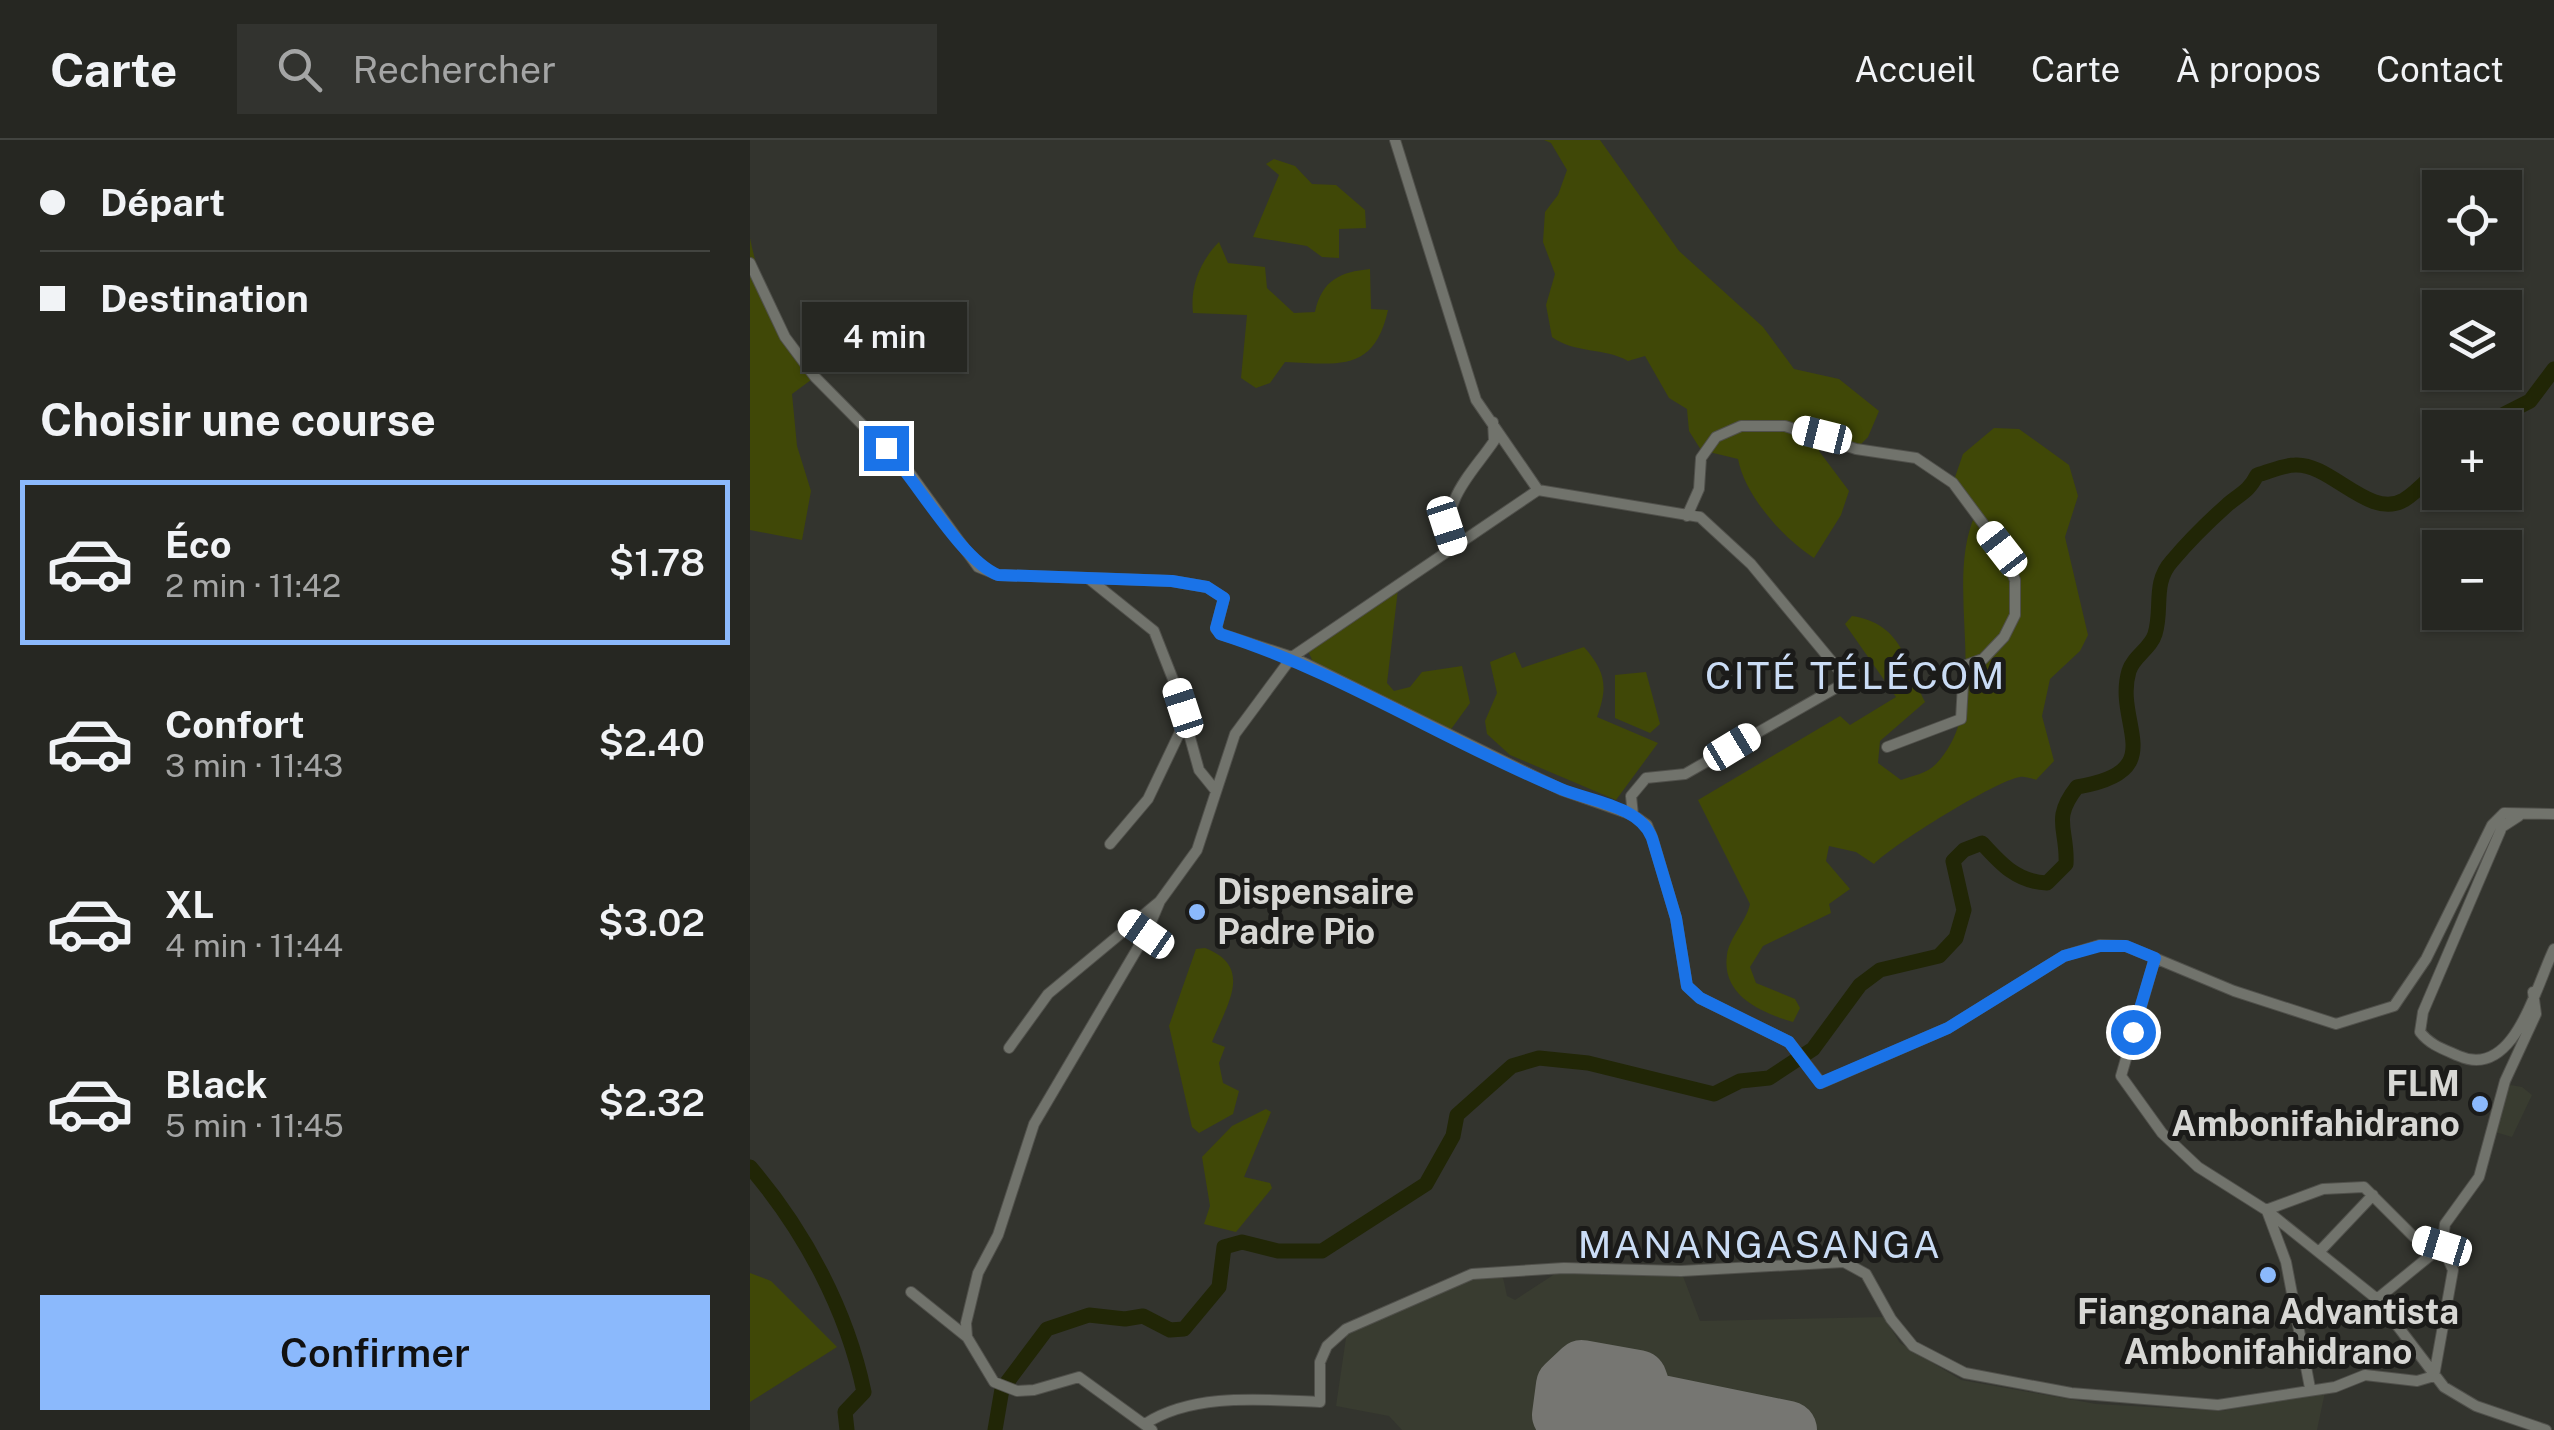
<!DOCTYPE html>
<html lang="fr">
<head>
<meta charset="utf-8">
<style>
  :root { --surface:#262722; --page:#32332f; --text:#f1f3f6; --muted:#a4a5a5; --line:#424440; --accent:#8bb9fc }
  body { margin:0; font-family:"Public Sans",sans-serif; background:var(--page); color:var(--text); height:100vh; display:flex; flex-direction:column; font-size:38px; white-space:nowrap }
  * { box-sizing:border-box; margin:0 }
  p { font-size:32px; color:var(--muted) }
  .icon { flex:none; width:55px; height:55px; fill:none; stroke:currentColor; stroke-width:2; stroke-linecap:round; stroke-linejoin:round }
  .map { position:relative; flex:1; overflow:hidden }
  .sheet { display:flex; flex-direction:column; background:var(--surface); width:750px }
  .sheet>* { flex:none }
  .top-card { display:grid; align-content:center; height:220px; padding:0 40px; background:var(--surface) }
  .fabs { position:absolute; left:1672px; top:30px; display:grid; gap:20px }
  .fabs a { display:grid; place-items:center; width:100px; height:100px; border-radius:0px; background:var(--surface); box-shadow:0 2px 8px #0004,0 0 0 2px var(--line); font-size:50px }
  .end { position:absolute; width:45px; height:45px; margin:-22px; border:12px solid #1a73e8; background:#fff; box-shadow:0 0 0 5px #fff }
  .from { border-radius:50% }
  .bubble { position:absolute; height:70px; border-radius:0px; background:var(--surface); box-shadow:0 2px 8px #0004,0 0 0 2px var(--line); font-size:32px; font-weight:600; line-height:70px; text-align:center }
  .car { position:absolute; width:30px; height:60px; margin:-30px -15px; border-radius:12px; box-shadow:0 0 8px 2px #0007; background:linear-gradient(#fff 24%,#345 0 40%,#fff 0 76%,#345 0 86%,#fff 0) }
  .top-card b { display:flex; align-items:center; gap:35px; height:95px; font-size:38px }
  .top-card b+b { border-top:2px solid var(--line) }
  .top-card i { width:25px; height:25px; background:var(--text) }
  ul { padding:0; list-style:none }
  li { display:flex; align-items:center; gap:30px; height:165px; margin:0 20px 15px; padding:0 20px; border:5px solid transparent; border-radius:0px }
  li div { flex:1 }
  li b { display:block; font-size:38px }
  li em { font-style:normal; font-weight:600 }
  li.on { border-color:var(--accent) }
  li>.icon { width:90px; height:90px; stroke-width:1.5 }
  h2 { padding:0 40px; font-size:45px; line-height:120px }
  .button { display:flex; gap:20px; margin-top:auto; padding:20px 40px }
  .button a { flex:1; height:115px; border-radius:0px; background:var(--accent); color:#111; font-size:40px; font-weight:600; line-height:115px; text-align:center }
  header { display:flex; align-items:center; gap:60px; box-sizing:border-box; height:140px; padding:0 50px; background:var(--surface); border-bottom:2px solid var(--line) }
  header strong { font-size:48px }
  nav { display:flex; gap:55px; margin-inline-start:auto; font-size:35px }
  .search { width:700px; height:90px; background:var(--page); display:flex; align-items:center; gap:25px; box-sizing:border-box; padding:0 35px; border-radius:0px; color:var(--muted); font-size:38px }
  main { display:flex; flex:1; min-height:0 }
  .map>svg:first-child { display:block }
  .built { fill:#393c30 }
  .green { fill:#404807 }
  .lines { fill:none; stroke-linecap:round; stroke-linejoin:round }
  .river { stroke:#212606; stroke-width:15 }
  .runway { stroke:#767672; stroke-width:58 }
  .street-casing { stroke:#50504b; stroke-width:12 }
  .street { stroke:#71736c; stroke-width:10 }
  .route { stroke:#1a73e8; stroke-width:12 }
  .poi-dot { fill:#8bb9fc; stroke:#1b1b19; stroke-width:4 }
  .labels { text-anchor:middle; stroke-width:10; stroke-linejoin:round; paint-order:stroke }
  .poi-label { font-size:35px; font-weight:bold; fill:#d7d7d4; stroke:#1b1b19; text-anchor:start }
  .neighbourhood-label { font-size:38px; letter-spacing:2.5px; fill:#cadcf5; stroke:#1b1b19 }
</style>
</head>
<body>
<header>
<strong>Carte</strong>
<div class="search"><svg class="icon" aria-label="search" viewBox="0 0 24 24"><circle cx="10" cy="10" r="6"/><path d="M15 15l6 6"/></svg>Rechercher</div>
<nav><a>Accueil</a><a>Carte</a><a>À propos</a><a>Contact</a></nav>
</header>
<main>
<section class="sheet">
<div class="top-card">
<b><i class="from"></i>Départ</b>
<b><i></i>Destination</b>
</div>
<h2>Choisir une course</h2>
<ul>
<li class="on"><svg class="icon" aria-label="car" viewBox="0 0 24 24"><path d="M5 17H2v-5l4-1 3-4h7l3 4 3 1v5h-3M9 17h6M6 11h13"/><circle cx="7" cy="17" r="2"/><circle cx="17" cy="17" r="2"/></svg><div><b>Éco</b><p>2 min · 11:42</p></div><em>$1.78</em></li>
<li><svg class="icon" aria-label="car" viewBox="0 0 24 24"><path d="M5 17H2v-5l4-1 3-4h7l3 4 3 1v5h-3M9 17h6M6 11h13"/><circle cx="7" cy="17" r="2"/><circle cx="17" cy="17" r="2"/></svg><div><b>Confort</b><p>3 min · 11:43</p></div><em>$2.40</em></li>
<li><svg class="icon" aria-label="car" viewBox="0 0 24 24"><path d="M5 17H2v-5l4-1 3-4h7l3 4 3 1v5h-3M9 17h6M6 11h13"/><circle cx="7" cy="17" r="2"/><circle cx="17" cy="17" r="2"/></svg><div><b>XL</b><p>4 min · 11:44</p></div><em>$3.02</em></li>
<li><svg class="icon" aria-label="car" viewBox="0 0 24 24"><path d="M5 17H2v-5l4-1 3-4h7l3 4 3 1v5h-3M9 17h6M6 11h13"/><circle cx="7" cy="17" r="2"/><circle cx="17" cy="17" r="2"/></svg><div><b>Black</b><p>5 min · 11:45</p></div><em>$2.32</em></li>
</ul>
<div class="button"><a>Confirmer</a></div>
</section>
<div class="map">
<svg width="1804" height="1290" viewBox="0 0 1804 1290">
  <rect width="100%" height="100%" fill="#33342e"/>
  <path class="built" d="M1755,944l17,3 10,8 -20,42 -20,-6z
    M814,1128l117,3 19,50 184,-4 16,26 61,37 135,24 126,7 103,-19 -8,38h-915l-13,-14 -53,-10 11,-75 125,-54 30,-4 5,23 8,4z"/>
  <path class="green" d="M794,0h56l79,111 84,76 31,42 45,10 40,32 -11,26 -12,12 -34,-13 -3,15 30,40 -8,24 -27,43c-31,-20 -69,-62 -76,-99l-37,-9 -12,-19 -2,-22 -18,-11 -24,-42 -17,5c-24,-14 -53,-7 -76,-24l-6,-32 9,-31 -12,-32 2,-30 13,-17 9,-25 -16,-27z
    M524,19l21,7 17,18 24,1 29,25 1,18 -27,1v29l-17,-1 -15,-11 -54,-9 26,-62 -13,-11z
    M0,98c10,52 33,96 65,139l-23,17 5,52 14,45 -9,49 -52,-10z
    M469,102l9,21 37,4 2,21 27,25 21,-1c7,-32 25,-40 55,-43l1,40 17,1c-14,63 -50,54 -103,52l-15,21 -14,5 -15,-10 6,-63 -54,-2c-3,-26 7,-52 26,-71z
    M1244,288l25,1 50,36 9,31 -13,41 23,98 -8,16 -30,28 -8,37 12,45 -18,19c-1,-1 -14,-4 -16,-3 -23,3 -128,68 -146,87l-18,-12 -27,-6 -3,15 24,28 -21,15 2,9 -68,33 -13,21 6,16 39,16 5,9 -7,14c-31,-9 -72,-26 -66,-67 2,-17 19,-33 23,-51l-52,-104 142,-84 10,9 46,-28 -51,-73 7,-8c50,8 53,44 73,86l-45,39 -2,22 23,17c11,-4 27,-7 35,-16 59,-61 6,-174 39,-249l-22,-32 10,-29z
    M648,449l-11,94 7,8 16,-4 12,-15 40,-6 8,37 -21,29 -135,-68 -6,-13z
    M834,507c22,25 24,40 13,70l61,26 -42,57 -106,-45 -23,-21 -2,-13 12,-28 -7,-31 25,-10 7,16z
    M896,532l14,52 -10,9 -35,-15v-43z
    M455,808c50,19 21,58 7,94l13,5 -6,16 4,20 16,8 -6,23 -34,19 -7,-6 -23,-101 27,-77z
    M516,969l5,3 -27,65 26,6 2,5 -36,44 -32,-8 6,-18 -8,-49 30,-31z
    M0,1133l21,8 66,66 -87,55z"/>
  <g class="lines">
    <path class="river" d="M1727,288l53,-27 24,-32
      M0,1027c54,63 97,143 114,225l-19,20 2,18
      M245,1290l7,-41 45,-60 42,-14 36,4 18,-3 27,14 14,-1 35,-42 5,-40 18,-5 36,9h44l104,-67 27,-48 4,-21 55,-49 27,-8 49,5 126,31 26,-13 29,-3 44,-29 47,-64 20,-15 59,-14 17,-18 8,-28 -11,-49 11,-11 18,-7c19,21 35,39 65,40l19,-19c2,-35 -15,-44 11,-77 96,-16 36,-63 52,-116 4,-14 22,-23 26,-37 8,-26 -3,-51 17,-73 16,-19 35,-38 54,-55 13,-12 22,-13 31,-31 12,-3 26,-10 38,-10 36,-2 74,55 109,35 13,-8 25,-22 36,-32"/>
    <path class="runway" d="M886,1290l-75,-15 4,-30 17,-16 56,10 8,22 142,29"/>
    <defs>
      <path id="street" d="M645,0l81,260 62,90
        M0,123l35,74 30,40 94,95 69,95 20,8 90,3 66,53 22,56 23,83 17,21
        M937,376l12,-27 2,-31 15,-21 25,-11h44l71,23 60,9 37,25 49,66 13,31v35l-11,22 -21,22 -19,7 -3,53 -74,28
        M703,406c-14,-45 18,-71 41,-105l-1,-19
        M340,438l82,3 35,6 17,11 -8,31 5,5 71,23 270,133 71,25
        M1769,676l-17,11 -79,185 -3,20c10,13 23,17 39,24 55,24 76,-68 95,-107
        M360,704l38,-45 31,-65 11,-5
        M1405,818l-34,118 41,57 36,34 68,43 111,89 67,88 32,19 70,24
        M259,908l39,-54 112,-93
        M1516,1070l57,-21 41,-2 50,50 28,9
        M1517,1071l19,51 24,126
        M1569,1112l54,-57
        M161,1152l56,45
        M1627,1159l65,-53
        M1684,1236l19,-106 -11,-24 3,-22 34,-47 26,-96 31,-67 -3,-22
        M395,1284c49,-32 119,-24 175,-22v-40l7,-16 19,-17 126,-55 92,-6 117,3 163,-9 22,12 25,45 22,27 52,27 106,20 147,12 117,-18 30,-12 52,6 17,-5
        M402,1290l-73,-53 -45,13 -17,1 -23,-9 -27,-45 -1,-14 12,-50 20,-38 36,-111 112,-190 14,-33 37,-51 38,-116 57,-77 246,-167 162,27 51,47 97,117 -163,93 -39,4 -15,18 2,19 14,10 5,12 24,81 11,68 13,12 89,44 32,41 127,-55 116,-72 36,-11 26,1 108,45 102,33 58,-18 32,-47 66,-134 12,-12 50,1"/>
    </defs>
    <use href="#street" class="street-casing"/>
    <use href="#street" class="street"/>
  </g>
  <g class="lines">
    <path class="route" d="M136,308c31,33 75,112 112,127l174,6 35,6 17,11 -8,30 4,6c120,38 225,107 341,155 29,12 79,17 91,49l24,80 11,68 13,12 89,44 31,41 128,-55 116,-72 36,-10h26l29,12 -22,74"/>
  </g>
  <g class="poi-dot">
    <circle cx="447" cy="772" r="10"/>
    <circle cx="1730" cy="964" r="10"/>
    <circle cx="1518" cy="1135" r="10"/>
  </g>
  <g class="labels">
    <g class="poi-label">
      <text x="467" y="764">Dispensaire<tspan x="467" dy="40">Padre Pio</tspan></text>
      <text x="1710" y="956" text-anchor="end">FLM<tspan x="1710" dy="40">Ambonifahidrano</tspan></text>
      <text x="1518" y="1184" text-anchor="middle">Fiangonana Advantista<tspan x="1518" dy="40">Ambonifahidrano</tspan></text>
    </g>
    <g class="neighbourhood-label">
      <text x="1106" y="549">CITÉ TÉLÉCOM</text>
      <text x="1010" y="1118">MANANGASANGA</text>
    </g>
  </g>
</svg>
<div class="fabs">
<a><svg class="icon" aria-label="locate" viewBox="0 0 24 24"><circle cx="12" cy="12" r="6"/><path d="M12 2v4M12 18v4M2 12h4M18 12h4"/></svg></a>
<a><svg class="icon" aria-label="layers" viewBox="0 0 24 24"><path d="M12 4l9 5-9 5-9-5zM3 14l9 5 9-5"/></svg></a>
<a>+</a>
<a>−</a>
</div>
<i class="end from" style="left:1383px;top:892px"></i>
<i class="end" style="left:136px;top:308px"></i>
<div class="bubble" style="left:52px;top:162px;width:165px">4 min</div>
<i class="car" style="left:1072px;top:295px;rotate:284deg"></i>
<i class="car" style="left:697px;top:386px;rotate:162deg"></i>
<i class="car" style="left:1252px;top:409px;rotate:322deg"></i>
<i class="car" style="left:433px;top:568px;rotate:342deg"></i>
<i class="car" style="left:982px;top:607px;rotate:59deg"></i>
<i class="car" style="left:396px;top:794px;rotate:305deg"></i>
<i class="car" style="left:1692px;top:1106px;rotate:287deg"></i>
</div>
</main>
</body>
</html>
